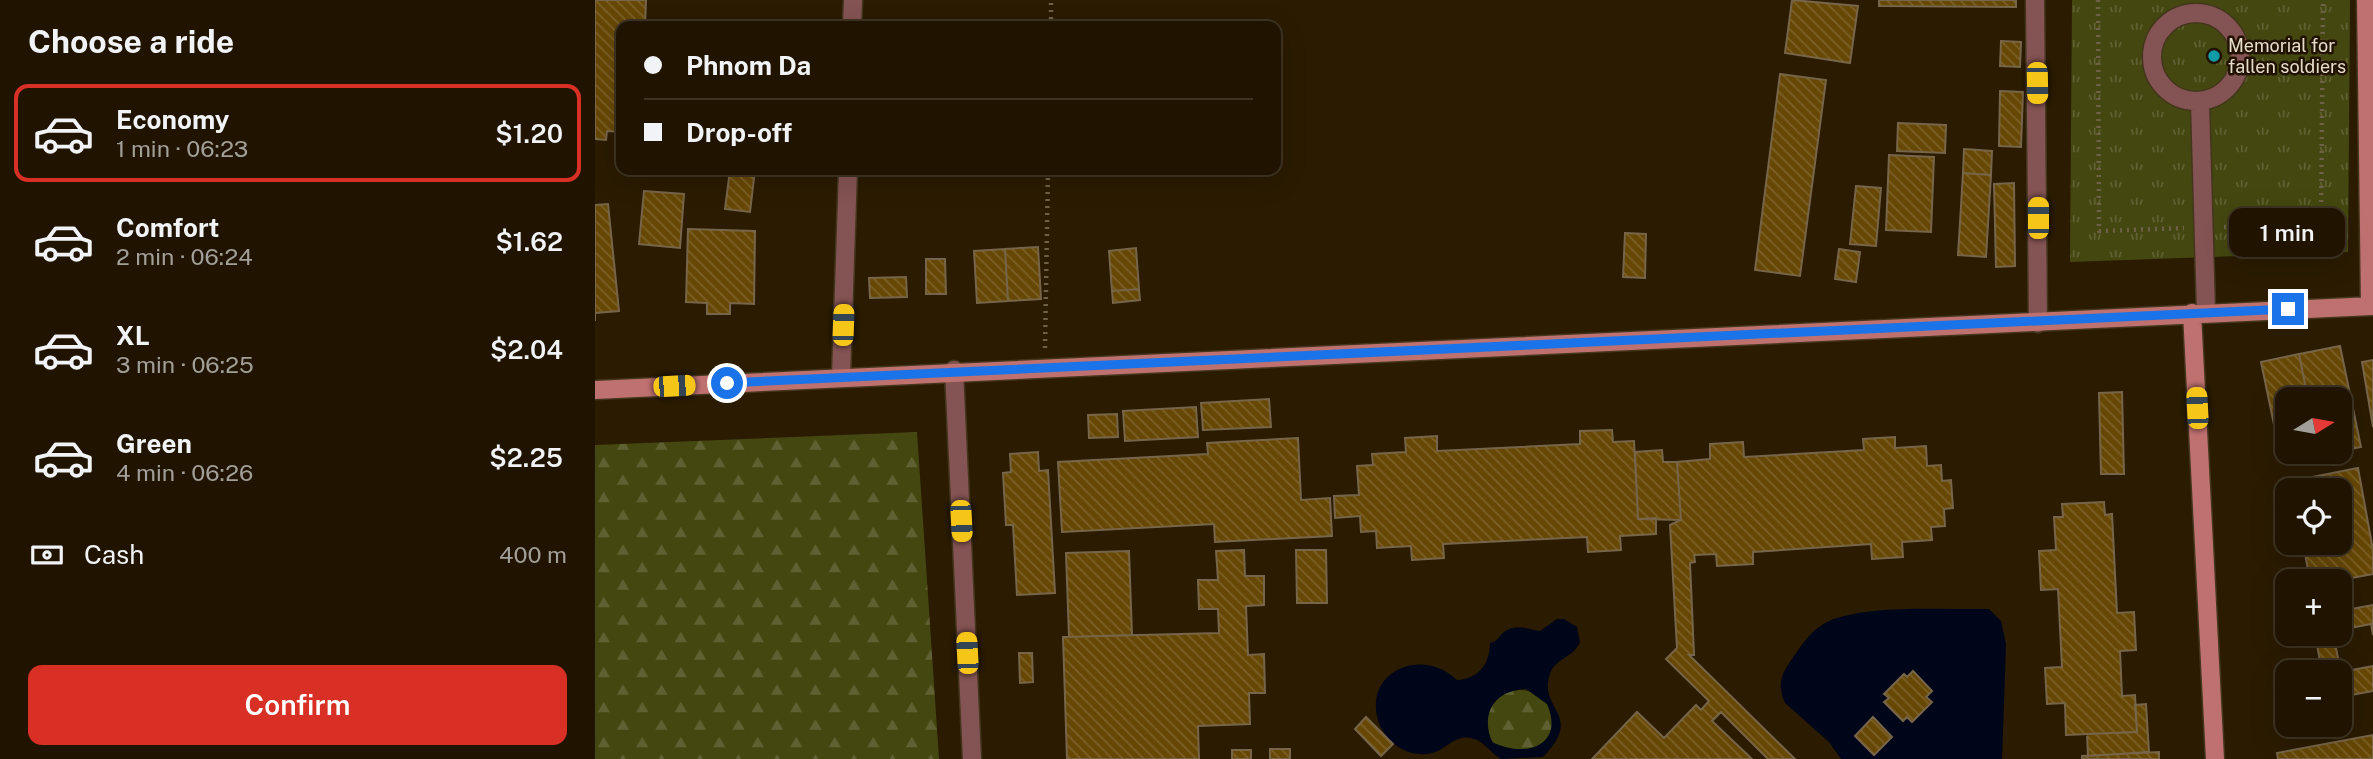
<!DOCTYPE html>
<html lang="en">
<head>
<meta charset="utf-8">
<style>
  :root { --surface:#201401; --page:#2d2110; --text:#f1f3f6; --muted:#a29e99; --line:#3d3323; --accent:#d93025 }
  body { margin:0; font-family:"Public Sans",sans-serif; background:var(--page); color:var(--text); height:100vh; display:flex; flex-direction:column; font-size:26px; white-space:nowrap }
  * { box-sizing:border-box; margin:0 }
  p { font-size:23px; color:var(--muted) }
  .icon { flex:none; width:38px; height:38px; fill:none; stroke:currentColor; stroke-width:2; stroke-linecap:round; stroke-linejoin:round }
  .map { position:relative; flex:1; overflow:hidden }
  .drawer { display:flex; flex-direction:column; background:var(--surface); width:595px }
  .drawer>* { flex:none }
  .hud { position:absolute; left:21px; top:21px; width:665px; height:154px; border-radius:14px; box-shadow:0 7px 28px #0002,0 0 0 2px var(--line); display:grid; align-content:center; height:154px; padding:0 28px; background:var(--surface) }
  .needle { width:46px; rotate:79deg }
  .fabs { position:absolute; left:1680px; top:387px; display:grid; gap:14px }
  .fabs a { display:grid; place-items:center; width:77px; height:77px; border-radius:14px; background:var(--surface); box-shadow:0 7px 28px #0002,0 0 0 2px var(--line); font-size:35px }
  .end { position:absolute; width:32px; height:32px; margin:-16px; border:9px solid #1a73e8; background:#fff; box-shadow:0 0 0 4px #fff }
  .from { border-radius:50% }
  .bubble { position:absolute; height:49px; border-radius:14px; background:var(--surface); box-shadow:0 7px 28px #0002,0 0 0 2px var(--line); font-size:23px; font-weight:600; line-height:49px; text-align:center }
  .car { position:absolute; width:21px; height:42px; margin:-21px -10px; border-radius:9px; box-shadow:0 0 5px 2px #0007; background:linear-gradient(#f5c518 24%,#345 0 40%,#f5c518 0 76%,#345 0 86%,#f5c518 0) }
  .hud b { display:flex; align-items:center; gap:24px; height:66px; font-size:26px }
  .hud b+b { border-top:2px solid var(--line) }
  .hud i { width:18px; height:18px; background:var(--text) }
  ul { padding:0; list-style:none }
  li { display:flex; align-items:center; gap:21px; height:98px; margin:0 14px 10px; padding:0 14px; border:4px solid transparent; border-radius:14px }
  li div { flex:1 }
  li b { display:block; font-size:26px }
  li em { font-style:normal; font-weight:600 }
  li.on { border-color:var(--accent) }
  li>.icon { width:63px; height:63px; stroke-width:1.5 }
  h2 { padding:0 28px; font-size:32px; line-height:84px }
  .pay { display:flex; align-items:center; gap:18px; height:77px; padding:0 28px; font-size:26px }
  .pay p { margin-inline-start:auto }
  .action { display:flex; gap:14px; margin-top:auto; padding:14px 28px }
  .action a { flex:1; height:80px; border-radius:14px; background:var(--accent); color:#fff; font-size:28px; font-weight:600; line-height:80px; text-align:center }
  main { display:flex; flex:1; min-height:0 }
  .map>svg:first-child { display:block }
  .forest { fill:url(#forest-firs) }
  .park { fill:url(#park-tufts) }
  .water { fill:#000619; fill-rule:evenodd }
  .building { fill:url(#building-back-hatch); stroke:#776549; stroke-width:2 }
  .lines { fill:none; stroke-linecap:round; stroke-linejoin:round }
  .street-casing { stroke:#44361d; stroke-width:21 }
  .secondary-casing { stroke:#44361d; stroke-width:21 }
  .path { stroke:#6e614a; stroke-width:4.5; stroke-dasharray:2 5; stroke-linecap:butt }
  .street { stroke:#845353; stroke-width:18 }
  .secondary { stroke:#bf7170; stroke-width:18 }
  .route { stroke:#1a73e8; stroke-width:9 }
  .culture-dot { fill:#0f9aa8; stroke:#201100; stroke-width:2.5 }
  .labels { text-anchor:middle; stroke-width:5; stroke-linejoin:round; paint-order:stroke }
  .poi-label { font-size:18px; fill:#e6dccc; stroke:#201100; text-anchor:start }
</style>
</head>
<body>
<main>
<section class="drawer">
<h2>Choose a ride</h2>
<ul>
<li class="on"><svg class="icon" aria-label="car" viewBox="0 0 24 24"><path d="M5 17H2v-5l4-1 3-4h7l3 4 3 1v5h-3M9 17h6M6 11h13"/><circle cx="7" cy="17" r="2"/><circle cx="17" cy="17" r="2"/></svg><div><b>Economy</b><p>1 min · 06:23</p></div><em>$1.20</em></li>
<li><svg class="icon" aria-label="car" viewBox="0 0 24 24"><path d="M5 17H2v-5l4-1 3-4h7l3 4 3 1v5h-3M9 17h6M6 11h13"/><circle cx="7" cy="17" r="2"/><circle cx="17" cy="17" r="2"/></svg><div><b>Comfort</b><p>2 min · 06:24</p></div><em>$1.62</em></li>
<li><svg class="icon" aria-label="car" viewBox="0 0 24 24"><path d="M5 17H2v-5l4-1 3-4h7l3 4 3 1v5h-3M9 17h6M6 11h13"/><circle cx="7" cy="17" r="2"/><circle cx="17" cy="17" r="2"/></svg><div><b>XL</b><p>3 min · 06:25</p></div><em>$2.04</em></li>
<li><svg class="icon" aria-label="car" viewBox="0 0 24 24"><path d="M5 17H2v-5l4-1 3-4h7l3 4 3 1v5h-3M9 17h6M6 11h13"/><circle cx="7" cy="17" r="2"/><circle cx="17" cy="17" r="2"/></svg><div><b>Green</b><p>4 min · 06:26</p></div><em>$2.25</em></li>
</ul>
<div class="pay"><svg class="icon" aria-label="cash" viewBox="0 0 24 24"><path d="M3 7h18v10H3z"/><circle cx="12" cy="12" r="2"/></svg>Cash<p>400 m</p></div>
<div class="action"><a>Confirm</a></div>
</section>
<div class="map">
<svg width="1778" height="759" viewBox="0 0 1778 759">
  <defs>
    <pattern id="forest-firs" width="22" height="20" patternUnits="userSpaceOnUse" patternTransform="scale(1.75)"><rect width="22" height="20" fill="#454710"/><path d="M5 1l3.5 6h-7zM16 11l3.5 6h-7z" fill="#606132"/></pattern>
    <pattern id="park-tufts" width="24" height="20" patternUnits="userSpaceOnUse" patternTransform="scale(1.75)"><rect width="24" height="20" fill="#454710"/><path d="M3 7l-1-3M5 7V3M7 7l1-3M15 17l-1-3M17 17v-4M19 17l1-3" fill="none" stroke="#606132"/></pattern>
    <pattern id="building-back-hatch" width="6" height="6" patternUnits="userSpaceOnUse" patternTransform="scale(1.75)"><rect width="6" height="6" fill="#664704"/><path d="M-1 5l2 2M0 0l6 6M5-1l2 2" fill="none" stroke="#7c6127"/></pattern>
  </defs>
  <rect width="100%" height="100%" fill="#2a1b01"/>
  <path class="forest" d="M322,432l22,327h-344v-314z
    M892 723a33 33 0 1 1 66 0a33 33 0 1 1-66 0Z"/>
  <path class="park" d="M1477,0h278l-2,252 -278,10z"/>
  <path class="water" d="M1394,609l12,12 5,23 -4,115h-161l-12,-17 -44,-39c-8,-18 -4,-29 7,-44 10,-15 20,-30 37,-38 40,-17 115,-11 160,-12zM1318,671l19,19 -6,7 6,6 -20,19 -5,-5 -5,4 -17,-18 4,-5 -5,-5 20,-19 3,3zM1278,718l19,19 -18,18 -19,-19z
    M962,619h7l13,8 3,15c-6,16 -27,16 -31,35 -9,33 35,38 -6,80l-42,2c-11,-6 -16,-18 -30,-21 -18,-3 -24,12 -39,15 -23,6 -47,-10 -54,-33 -14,-48 43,-74 79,-40 21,-1 33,-16 33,-37 8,-2 8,-6 14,-11 12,-9 23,-3 36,-1zM931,689l21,15c18,41 -21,55 -55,38 -12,-29 3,-52 34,-53z"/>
  <path class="building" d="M0,0h51l-1,26h-24v106l-14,-1 -1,9 -11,-1z
    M1197,0l66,6 -8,57 -65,-10z
    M1284,0h137v7l-137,-1z
    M1406,41l20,1 -1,25 -20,-1z
    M1185,74l46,6 -26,196 -45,-6z
    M1405,91l23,1 -2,55 -22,-1z
    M1303,123l48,2 -1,28 -48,-2z
    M1369,149l28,2 -1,24 -28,-2z
    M1294,155l45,2 -3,75 -45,-2z
    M135,170h25l-5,42 -25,-3z
    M1368,173l28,2 -5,82 -28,-2z
    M1419,183l1,83 -19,1 -2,-83z
    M1261,186l25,2 -5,58 -26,-2z
    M49,191l40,3 -4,54 -41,-4z
    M13,204l11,107 -24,2v8v-116z
    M93,229l67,2 -1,73 -24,-1v11h-23v-11l-21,-1z
    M1030,233l21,1 -1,44 -22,-1z
    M443,247l3,52 -33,2 -3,-52z
    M541,248l3,41 -27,2 -3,-40z
    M410,249l3,52 -31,2 -3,-52z
    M1244,249l21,3 -4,30 -21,-3z
    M331,259h19l1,35h-20z
    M311,277l1,20 -37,1 -1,-20z
    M544,289l1,11 -27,3 -1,-12z
    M1745,346l21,101 -21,4v-52h-32l-9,-45z
    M1704,354l9,45h-21v53h32l1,3 -38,8 -21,-101z
    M1778,360v67l-11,-65z
    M1527,392l2,82h-23l-2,-81z
    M674,399l2,28 -68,3 -2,-27z
    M601,407l2,30 -73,4 -2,-30z
    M522,414l1,23 -29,1 -1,-23z
    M1017,430l1,12 21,-1 4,78 18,-1v16l-36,2 1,14 -33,2 -1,-15 -144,7 1,14 -32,2 -1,-14 -34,2 -1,-17 -15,1 -1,-16 -25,2 -1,-22 25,-1 -2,-29 16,-1 -1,-11 34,-2 -1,-14 32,-2v15l143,-7v-13z
    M1300,437v11l31,-2 1,20 14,-1 1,16 9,-1 2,28 -9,1 1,17 -14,1 1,13 -30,2 1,15 -31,2 -1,-15 -118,8v12l-36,2 -1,-12 -22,1 1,7 -5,1 4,92h-5l106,104h-27l-47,-47 -9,9 40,38h-160l45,-47 27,26 32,-33 5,5 8,-9 -43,-42 11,-11 -7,-123 11,-5 -4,-58 33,-3v-15l33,-2 1,15 120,-7 -1,-11z
    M703,438l3,62 29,-2 2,38 -117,6 -1,-18 -152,8 -4,-70 150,-8 -1,-11z
    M1067,450l1,12h14l4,58 -43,-1 -3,-67z
    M443,452l1,19 9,-1 7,123 -38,2 -4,-70h-7l-3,-52 8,-1 -1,-18z
    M1763,468l15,82v24l-37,7h-26l-7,-39h37v-52h-46l-2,-9z
    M1509,502l1,13 7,-1 5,99 17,-1 2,38 -16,1 2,45 13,-1 2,37 -71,3 -1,-32 -18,1 -2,-36 17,-1 -4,-78 -17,1 -2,-39 17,-1 -2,-33h9l-1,-13z
    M649,550l1,26h19v29l-18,1 2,49 16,-1 1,39h-16l1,31 -52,2 1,33h-132l-4,-122 156,-4 -1,-24h-19l-1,-29h20l-2,-29z
    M701,550h30l1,53h-30z
    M534,551l3,84 -63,2 -3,-84z
    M1778,605v30l-2,-11 -31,6v-19z
    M1720,634h18l8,38 32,-6v25l-33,6v-25h-18z
    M424,653h13l1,29 -13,1z
    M1318,671l19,20 -6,6 6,5 -20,20 -5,-5 -4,4 -19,-19 5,-4 -5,-4 20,-20 3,3z
    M1551,704l3,48 -61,4 -1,-22 50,-2 -2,-27z
    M771,717l27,27 -12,12 -26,-27z
    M1278,717l19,20 -18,18 -19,-19z
    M1778,735v24h-95l-1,-6z
    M675,749h20v10h-20z
    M637,750h19v9h-19z
    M1564,752v7h-77v-3z"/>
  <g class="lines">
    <defs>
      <path id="street" d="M1440,0l3,323
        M1557 57a44 44 0 1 1 88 0a44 44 0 1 1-88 0Z
        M257,26l1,-26
        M1605,102l6,210
        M359,370l18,389
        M246,377l7,-207"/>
      <path id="secondary" d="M1771,0l4,306
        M1597,313l23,446
        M0,390l1778,-84"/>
    </defs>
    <use href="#street" class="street-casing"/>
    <use href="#secondary" class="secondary-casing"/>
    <path class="path" d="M1503,0l1,231 85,-3
      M456,26v-26
      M1629,227l97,-3 2,-224
      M450,348l3,-178"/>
    <use href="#street" class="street"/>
    <use href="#secondary" class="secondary"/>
  </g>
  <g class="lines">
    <path class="route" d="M132,383l1561,-74"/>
  </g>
  <circle class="culture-dot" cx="1619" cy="56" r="7"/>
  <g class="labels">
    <g class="poi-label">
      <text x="1633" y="52">Memorial for<tspan x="1633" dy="21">fallen soldiers</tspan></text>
    </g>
  </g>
</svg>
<div class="fabs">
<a><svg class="needle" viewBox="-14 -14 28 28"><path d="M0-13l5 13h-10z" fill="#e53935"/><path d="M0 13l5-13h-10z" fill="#a29e99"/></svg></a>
<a><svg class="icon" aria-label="locate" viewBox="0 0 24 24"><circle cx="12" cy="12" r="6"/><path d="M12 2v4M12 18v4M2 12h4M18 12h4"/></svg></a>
<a>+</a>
<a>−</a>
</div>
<i class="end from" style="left:132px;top:383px"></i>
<i class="end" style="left:1693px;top:309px"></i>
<div class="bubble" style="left:1634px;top:208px;width:116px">1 min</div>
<i class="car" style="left:1442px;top:83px;rotate:179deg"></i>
<i class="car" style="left:1443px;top:218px;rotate:0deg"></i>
<i class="car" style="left:248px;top:325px;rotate:2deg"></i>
<i class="car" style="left:79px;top:386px;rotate:87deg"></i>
<i class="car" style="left:1602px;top:408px;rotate:357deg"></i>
<i class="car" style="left:366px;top:521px;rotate:177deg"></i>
<i class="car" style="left:372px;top:653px;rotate:357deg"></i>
<div class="hud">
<b><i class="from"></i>Phnom Da</b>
<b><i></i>Drop-off</b>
</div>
</div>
</main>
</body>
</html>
